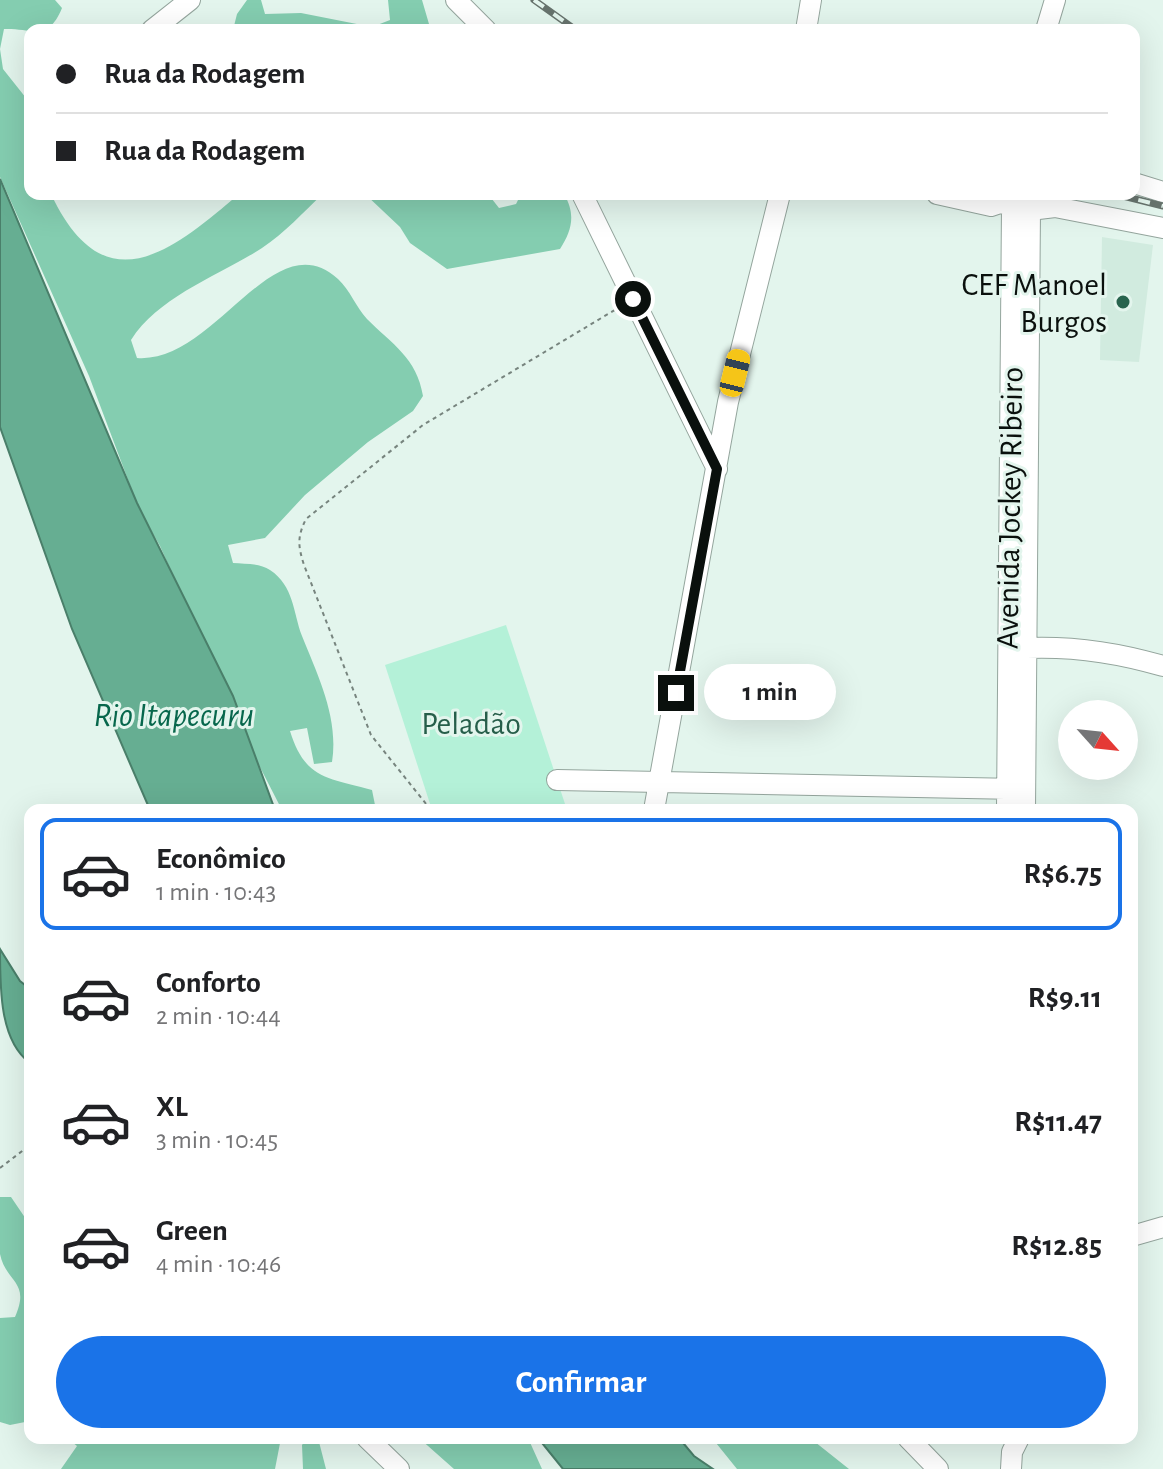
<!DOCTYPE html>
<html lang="pt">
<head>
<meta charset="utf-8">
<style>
  :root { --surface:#fff; --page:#f2f2f2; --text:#202124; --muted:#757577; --line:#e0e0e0; --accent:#1a73e8 }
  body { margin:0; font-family:"Alegreya Sans",sans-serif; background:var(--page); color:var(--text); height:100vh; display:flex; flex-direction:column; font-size:30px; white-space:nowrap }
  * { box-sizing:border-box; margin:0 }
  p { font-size:26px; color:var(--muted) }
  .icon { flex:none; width:44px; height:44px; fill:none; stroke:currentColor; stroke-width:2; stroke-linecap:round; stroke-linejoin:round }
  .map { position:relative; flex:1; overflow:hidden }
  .drawer { position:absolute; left:24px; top:804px; width:1114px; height:640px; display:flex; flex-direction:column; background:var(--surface); border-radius:16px; box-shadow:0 8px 32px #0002 }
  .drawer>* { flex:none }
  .guide { position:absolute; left:24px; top:24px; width:1116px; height:176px; border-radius:16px; box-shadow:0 8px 32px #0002; display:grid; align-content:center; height:176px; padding:0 32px; background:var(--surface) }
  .needle { width:52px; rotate:117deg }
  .tools { position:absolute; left:1058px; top:700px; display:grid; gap:16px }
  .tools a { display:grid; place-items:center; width:80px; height:80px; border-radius:50%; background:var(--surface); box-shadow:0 8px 32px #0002; font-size:40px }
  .end { position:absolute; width:36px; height:36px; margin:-18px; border:10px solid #0a100d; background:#fff; box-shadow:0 0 0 4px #fff }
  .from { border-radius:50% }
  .bubble { position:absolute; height:56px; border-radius:28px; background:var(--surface); box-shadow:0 8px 32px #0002; font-size:26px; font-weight:700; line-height:56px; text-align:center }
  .car { position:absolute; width:24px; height:48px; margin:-24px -12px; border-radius:10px; box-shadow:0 0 6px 2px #0007; background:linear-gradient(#f5c518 24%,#345 0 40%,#f5c518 0 76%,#345 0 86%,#f5c518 0) }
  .guide b { display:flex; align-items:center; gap:28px; height:76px; font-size:30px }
  .guide b+b { border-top:2px solid var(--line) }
  .guide i { width:20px; height:20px; background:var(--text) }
  ul { padding:14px 0 0; list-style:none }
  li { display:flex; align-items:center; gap:24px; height:112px; margin:0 16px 12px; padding:0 16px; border:4px solid transparent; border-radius:16px }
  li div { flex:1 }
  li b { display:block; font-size:30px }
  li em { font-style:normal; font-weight:700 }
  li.current { border-color:var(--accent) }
  li>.icon { width:72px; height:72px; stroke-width:1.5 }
  .button { display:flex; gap:16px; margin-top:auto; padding:16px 32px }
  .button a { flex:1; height:92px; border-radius:48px; background:var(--accent); color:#fff; font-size:32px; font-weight:700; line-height:92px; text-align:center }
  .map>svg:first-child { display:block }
  .built { fill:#d1ebdf }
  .green { fill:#b4f1d8 }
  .forest { fill:#84cdb0 }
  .water { fill:#66ae92; stroke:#4a7f6a; stroke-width:2 }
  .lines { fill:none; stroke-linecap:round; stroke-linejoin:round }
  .minor-casing { stroke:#94a59d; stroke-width:22 }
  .path { stroke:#77847e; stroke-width:2; stroke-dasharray:4 4; stroke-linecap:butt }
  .minor { stroke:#fff; stroke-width:20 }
  .rail-casing { stroke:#67736d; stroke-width:7 }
  .rail { stroke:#e3f5ed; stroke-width:4; stroke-dasharray:12; stroke-linecap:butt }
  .route { stroke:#0a100d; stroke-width:10 }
  .poi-dot { fill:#28644e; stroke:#e3f5ed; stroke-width:3 }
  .labels { text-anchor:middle; stroke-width:6; stroke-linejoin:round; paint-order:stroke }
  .poi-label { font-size:32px; fill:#0a100d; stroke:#e3f5ed; text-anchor:end }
  .street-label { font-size:32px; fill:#0a100d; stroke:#e3f5ed }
  .park-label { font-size:32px; fill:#265e4a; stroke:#e3f5ed }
  .water-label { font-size:34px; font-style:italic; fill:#07674c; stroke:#e3f5ed }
</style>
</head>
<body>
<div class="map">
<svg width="1163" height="1469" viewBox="0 0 1163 1469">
  <rect width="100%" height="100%" fill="#e3f5ed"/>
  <path class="built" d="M1102,237l51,8 -14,117 -39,-2z"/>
  <path class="green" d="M506,625l61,185h-135l-47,-145z"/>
  <path class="forest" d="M0,0h55l7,8c-14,34 -29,20 -58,21l-4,20 3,20 27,34v91h21c53,112 119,59 188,0h84c-20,18 -38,39 -61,54 -42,27 -103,48 -131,92l6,18c78,6 136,-138 201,-79 12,11 18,28 29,40 25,25 50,39 56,77l-10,15 -45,31 -63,53 -40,43 -37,7 5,18c12,1 27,0 37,7 24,16 23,42 32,66 16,40 37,82 30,126l-18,2 -7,-36 -17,3c15,49 39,47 82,59l4,20h-94l-36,-70 -86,-194 -21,-37 -50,-133 -89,-199z
    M247,0h14l4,14 36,-1 71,14 18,-7 -2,-20h34l7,24 -2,6h-194l4,-16z
    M365,194h123l11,14 17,-4 5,-10h43c12,20 8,37 -4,55l-113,20 -37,-26 -10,-16z
    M0,1197h11l19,28v196l-20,4 -10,-3v-104l15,-1c16,-36 -9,-34 -15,-63 0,-17 0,-39 0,-57z
    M67,1438h214l-6,31h-214l16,-23z
    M307,1438h11l8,31h-23l-1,-24z
    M419,1438h109l14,31h-88z
    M712,1438h98l39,31h-112z"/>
  <path class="water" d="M0,179l137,324 96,193 42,114h-125l-78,-181 -72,-202z
    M0,949l20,32 10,8v74c-30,-22 -30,-73 -30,-114z
    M538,1438h141l15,18 19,13h-150z"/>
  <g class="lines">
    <defs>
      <path id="minor" d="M456,0l30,30
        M152,30l38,-30
        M806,30l5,-30
        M1046,30l9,-30
        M1134,183l29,9
        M582,194l135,275
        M937,194l54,12 9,-3
        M986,194l15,9 29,7 25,-3 108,21
        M1026,648c47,-2 93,5 137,18
        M557,780l464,9
        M654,810l74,-408 52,-208
        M1007,810l5,-604
        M1025,810l5,-600
        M1132,1236l31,-9
        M367,1438l32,31
        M908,1438l30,31
        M1011,1469l1,-17 7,-14"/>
    </defs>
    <use href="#minor" class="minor-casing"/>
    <path class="path" d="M431,810l-60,-75 -67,-170c-6,-19 -7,-28 2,-46l117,-94 195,-117
      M0,1168l30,-23"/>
    <use href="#minor" class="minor"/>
    <defs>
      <path id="rail" d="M534,0l42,30
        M1115,194l48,12"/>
    </defs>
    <use href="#rail" class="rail-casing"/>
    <use href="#rail" class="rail"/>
  </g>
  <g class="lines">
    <path class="route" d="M633,299l84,170 -41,224"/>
  </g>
  <circle class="poi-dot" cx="1123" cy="302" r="8"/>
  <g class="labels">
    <g class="poi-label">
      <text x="1107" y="295">CEF Manoel<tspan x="1107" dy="37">Burgos</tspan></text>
    </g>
    <g class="street-label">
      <text transform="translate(1009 508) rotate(-89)" y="11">Avenida Jockey Ribeiro</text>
    </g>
    <g class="park-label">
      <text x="471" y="734">Peladão</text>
    </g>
    <g class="water-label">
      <text x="174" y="726">Rio Itapecuru</text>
    </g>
  </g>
</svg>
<div class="tools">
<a><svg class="needle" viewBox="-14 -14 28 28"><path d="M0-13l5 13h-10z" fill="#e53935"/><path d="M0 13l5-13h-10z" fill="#757577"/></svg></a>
</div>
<i class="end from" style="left:633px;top:299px"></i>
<i class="end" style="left:676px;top:693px"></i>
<div class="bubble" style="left:704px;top:664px;width:132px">1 min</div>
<i class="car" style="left:735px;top:373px;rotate:14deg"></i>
<div class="guide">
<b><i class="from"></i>Rua da Rodagem</b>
<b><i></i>Rua da Rodagem</b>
</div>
<section class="drawer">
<ul>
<li class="current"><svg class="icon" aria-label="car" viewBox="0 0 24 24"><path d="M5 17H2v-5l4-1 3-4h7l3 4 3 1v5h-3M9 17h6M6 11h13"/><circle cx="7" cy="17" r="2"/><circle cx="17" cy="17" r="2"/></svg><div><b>Econômico</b><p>1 min · 10:43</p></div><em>R$6.75</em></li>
<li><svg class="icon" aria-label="car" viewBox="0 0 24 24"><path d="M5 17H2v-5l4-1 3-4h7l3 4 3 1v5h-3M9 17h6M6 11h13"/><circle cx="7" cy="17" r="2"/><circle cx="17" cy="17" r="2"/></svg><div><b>Conforto</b><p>2 min · 10:44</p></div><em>R$9.11</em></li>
<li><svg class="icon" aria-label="car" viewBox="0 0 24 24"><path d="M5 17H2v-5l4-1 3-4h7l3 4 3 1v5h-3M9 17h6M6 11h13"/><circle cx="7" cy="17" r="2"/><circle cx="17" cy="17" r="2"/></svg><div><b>XL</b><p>3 min · 10:45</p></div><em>R$11.47</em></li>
<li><svg class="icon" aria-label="car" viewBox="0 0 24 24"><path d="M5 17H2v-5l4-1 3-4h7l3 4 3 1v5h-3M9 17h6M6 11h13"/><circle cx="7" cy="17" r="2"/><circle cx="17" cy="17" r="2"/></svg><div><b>Green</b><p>4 min · 10:46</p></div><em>R$12.85</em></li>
</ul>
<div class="button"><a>Confirmar</a></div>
</section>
</div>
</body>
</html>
